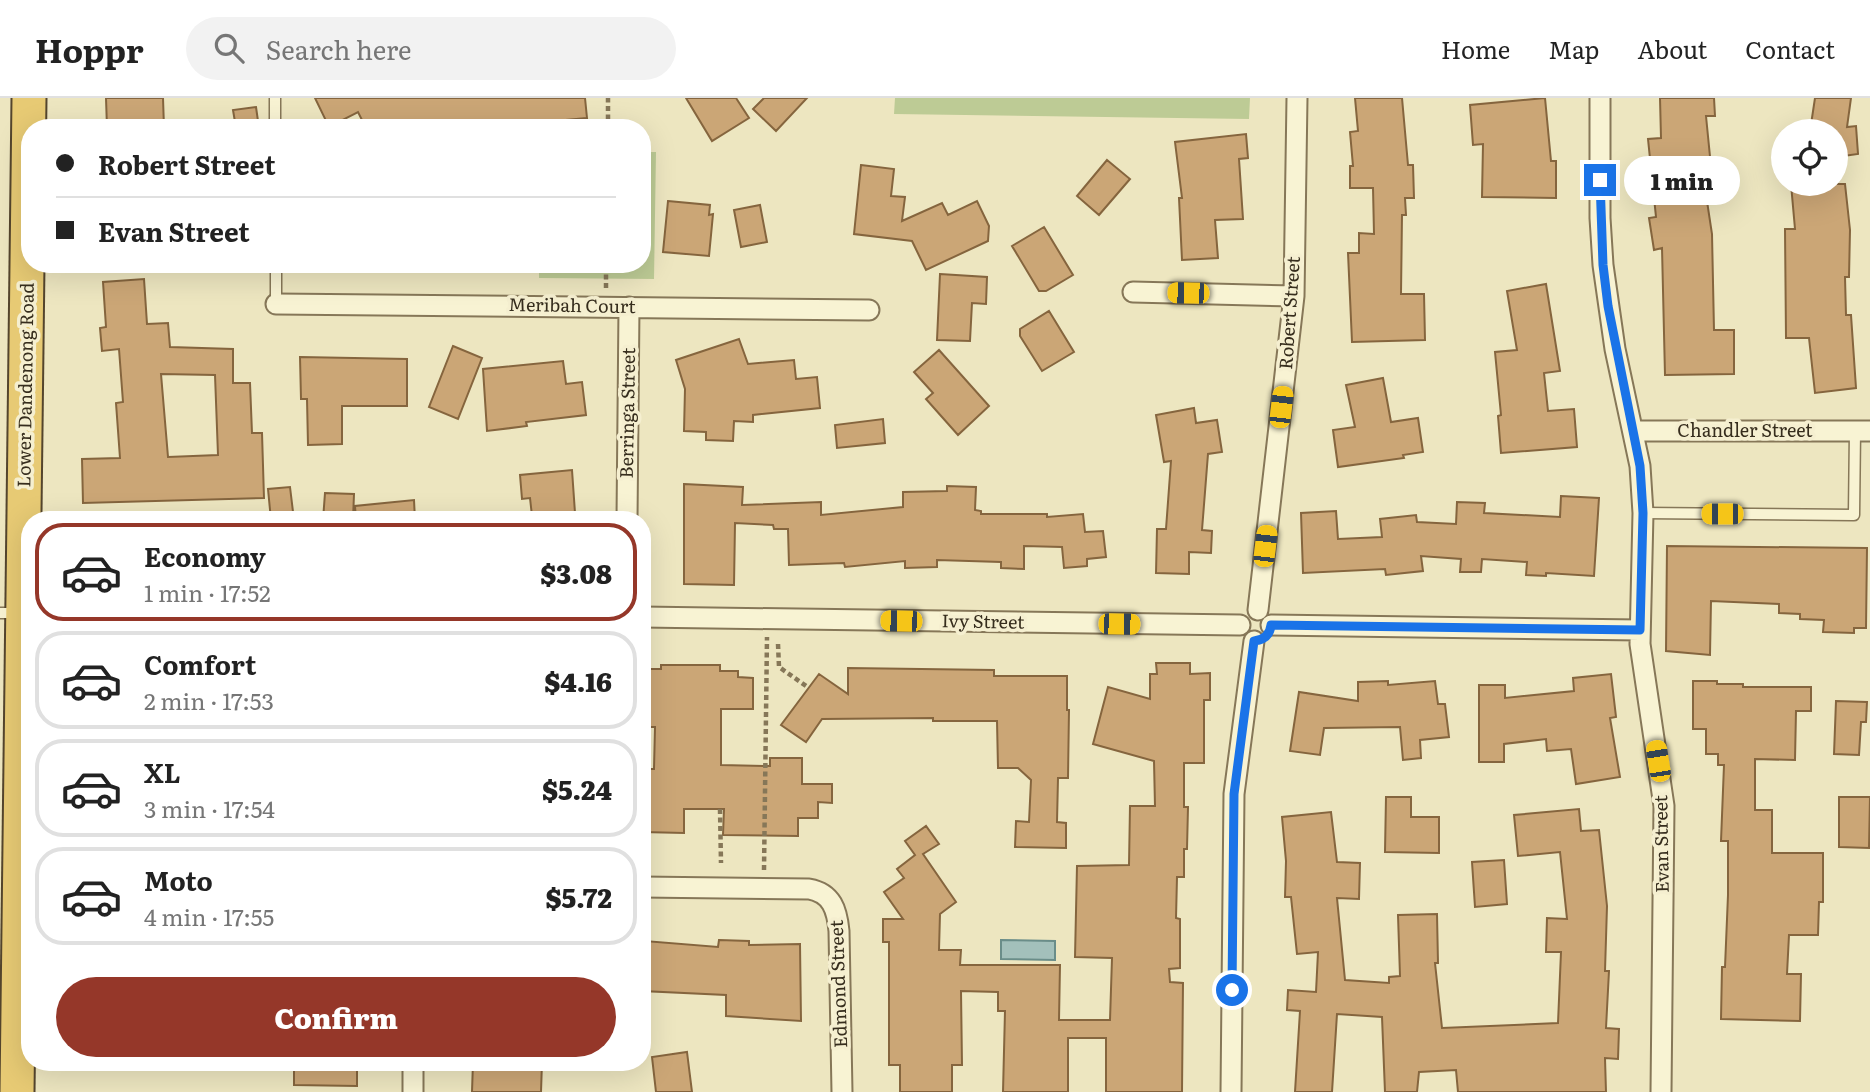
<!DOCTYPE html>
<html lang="en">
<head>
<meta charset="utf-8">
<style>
  :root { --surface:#fff; --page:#f2f2f2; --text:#222; --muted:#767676; --line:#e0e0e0; --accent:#953729 }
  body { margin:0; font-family:Literata,serif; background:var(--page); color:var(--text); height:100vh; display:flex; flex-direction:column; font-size:26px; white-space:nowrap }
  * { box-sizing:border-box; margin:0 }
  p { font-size:23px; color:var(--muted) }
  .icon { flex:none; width:38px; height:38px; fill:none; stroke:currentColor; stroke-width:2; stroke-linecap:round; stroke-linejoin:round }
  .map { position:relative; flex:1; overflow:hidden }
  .details { position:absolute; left:21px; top:413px; width:630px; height:560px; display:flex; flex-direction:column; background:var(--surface); border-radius:28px; box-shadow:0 7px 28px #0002 }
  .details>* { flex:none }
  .hud { position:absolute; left:21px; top:21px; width:630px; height:154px; border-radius:28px; box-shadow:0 7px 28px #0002; display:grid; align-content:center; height:154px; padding:0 35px; background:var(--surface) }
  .tools { position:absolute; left:1771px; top:21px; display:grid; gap:14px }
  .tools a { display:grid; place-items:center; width:77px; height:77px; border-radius:50%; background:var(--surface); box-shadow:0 7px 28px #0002; font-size:35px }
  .end { position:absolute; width:32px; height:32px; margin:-16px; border:9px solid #1a73e8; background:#fff; box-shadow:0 0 0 4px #fff }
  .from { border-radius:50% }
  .bubble { position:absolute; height:49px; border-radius:24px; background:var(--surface); box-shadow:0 7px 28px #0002; font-size:23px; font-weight:800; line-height:49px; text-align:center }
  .car { position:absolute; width:21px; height:42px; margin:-21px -10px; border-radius:9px; box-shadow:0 0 5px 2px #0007; background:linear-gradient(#f5c518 24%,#345 0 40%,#f5c518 0 76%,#345 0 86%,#f5c518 0) }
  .hud b { display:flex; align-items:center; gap:24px; height:66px; font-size:26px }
  .hud b+b { border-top:2px solid var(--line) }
  .hud i { width:18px; height:18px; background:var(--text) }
  ul { padding:12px 0 0; list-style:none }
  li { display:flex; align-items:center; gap:21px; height:98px; margin:0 14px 10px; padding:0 21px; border:4px solid var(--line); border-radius:28px }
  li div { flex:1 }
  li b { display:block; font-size:26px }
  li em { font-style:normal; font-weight:800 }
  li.active { border-color:var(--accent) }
  li>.icon { width:63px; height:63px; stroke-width:1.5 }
  .button { display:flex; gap:14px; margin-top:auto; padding:14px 35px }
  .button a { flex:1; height:80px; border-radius:42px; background:var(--accent); color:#fff; font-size:28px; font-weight:800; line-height:80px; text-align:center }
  header { display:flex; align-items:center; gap:42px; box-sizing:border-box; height:98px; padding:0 35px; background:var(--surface); border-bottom:2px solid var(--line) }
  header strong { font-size:33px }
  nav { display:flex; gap:38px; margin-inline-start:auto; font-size:24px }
  .search { width:490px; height:63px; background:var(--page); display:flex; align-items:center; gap:18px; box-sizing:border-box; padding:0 24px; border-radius:38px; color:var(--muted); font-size:26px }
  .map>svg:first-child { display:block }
  .green { fill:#bdcb95 }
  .water { fill:#a3c0bb; stroke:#6a8d89; stroke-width:2 }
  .building { fill:#cba676; stroke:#85653e; stroke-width:2; fill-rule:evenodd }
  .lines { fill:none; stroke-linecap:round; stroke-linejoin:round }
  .service-casing { stroke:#867758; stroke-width:13 }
  .minor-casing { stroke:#867758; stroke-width:23 }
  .trunk-casing { stroke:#54452d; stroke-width:37 }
  .path { stroke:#867758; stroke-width:4.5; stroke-dasharray:5 3.5; stroke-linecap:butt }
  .service { stroke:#f8f3d3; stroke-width:10 }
  .minor { stroke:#f8f3d3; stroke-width:19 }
  .trunk { stroke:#e7ca74; stroke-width:33 }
  .route { stroke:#1a73e8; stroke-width:9 }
  .labels { text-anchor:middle; stroke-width:7; stroke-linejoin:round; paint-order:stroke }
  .street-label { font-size:18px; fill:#362d1d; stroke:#f5efd0 }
</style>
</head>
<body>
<header>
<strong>Hoppr</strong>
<div class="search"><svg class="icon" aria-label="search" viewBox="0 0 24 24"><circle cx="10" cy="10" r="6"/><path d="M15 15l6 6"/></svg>Search here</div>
<nav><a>Home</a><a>Map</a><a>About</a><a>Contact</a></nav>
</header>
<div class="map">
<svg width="1870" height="994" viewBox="0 0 1870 994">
  <rect width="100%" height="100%" fill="#ede6c0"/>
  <path class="green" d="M895,0h355l-1,21 -355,-5z
    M642,54h14l-2,127 -115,-1v-14h103z"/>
  <path class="water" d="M1001,842l54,1v19l-54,-1z"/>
  <path class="building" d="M106,0h57l1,30h-57z
    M315,0h270l2,20 -54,5h-60v5h-30v-5l-52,1 -7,4h-18l-8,-16 -29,15z
    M686,0h50l13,20 -37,23z
    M764,0h43l-31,33 -23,-22z
    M1355,0h47l6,67h5l1,33h-9l1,17h-4l-1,79h23l1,46 -73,2 -4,-89h11v-20l15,1 -1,-46h-23v-22h3l-3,-34 8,-1z
    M1545,0l6,63h5v37l-74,-1 1,-53 -10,1 -3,-40z
    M1660,0h54l1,18h-9l7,71 -8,1 7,46 2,96h20v44l-69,1 -3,-127 -8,2 -5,-32 7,-1 -8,-78 13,-1z
    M1815,0h36l-4,29 9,-1 2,28 -22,3v-26h-26z
    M256,9l3,21h-23l-3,-18z
    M1246,36l2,24 -9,1 4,60 -28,1 3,38 -36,2 -3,-62h3l-7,-56z
    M1107,62l23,19 -31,36 -22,-19z
    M861,67l33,4 -3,27 14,1 -3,24 40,-18 6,12 29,-14 12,25 -1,15 -62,29 -14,-29 -58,-7z
    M1791,86h54l5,46 -1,47h-4l1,38h5l5,73 -41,5 -6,-55h-23l-1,-109h10z
    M668,103l42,4 -1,10 4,-1 -4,42 -46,-4z
    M760,107l7,37 -26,5 -7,-37z
    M1044,129l29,48 -27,16h-7l-27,-45z
    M940,176l47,3 -1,27 -14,-1 -2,38 -33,-1z
    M144,181l3,45 21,-1 2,24 63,2v34h17l2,50h10l2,65 -181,5 -1,-44 38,-1 -4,-55 7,-1 -4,-53 -17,2 -2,-23 6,-1 -3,-45zM161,276l54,1 3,80 -50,2z
    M1546,186l14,87 -16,2 4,38 26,-2 3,38 -76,6 -3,-37 3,-1 -6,-63 22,-2 -10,-59z
    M1049,213l25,41 -32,19 -22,-35v-7z
    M739,241l9,25 46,-4 2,19 21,-2 3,31 -67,7v7l-19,-1 -1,20 -27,-1v-8l-22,-1 1,-42 -9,-29z
    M453,248l29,12 -24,61 -29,-12z
    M939,252l50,56 -31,29 -32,-36 7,-6 -19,-21z
    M300,259l107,2v47h-65v38l-34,1 -1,-46h-6z
    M563,263l3,23 16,-2 4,33 -60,7 1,4 -40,5 -4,-62z
    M1383,280l8,44 27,-4 5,34 -20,3 1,3 -66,9 -5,-37 22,-3 -9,-42z
    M1194,310l2,15 21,-3 5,32 -14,2 -6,76 10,1 -1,22 -22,-1v22l-33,-1 1,-44h9l5,-68 -7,1 -8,-47z
    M883,321l2,24 -48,5 -2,-23z
    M572,372l3,43 -43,3 -2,-18 -8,1 -2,-24z
    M684,386l59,3 -1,18 79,-3v13l82,-8v-15l44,-1v-5l29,1 -1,23 6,1v3h66v3l36,-3 2,18 18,-1 3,26 -19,2v7l-23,2 -2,-21 -38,-1v23l-23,-1v-6l-64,-2v7l-32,1v-7l-60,6 -1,-4 -55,2 -1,-36h-14l-1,-4 -38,-2 -1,62 -50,-1z
    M290,389l4,33h-23l-3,-31z
    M325,395l29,1 -1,26h-30z
    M1561,398l38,2 -5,78 -48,-3v3l-20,-1 1,-13 -45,-3 -1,13h-21l1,-13 -40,-3 2,15 -37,4 -1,-6 -82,4 -2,-60 35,-2 2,28 44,-2 -2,-18 36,-4 1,7 39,2 1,-22 28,1 -1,10 76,4z
    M414,402l1,20h-59l-1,-14z
    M1667,448l200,2 -1,80h-12v5l-31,-1 1,-12 -24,-1v-5l-21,-1v-9l-68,-3 -1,54 -44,-4z
    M1156,565h34v11l20,-1v27h-6v63h-20v44h4l-1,42h-3v28h-7l-1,41 4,1v49l-11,1 1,13 13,1 -1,109h-76v-54h-38v54h-65l2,-81h-7v-19l-37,-1 1,74h-10v27h-52v-27h-11v-123h-6v-23h20l-19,-27 20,-14 -7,-9 18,-14 -10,-14 21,-15 13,18 -16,10 33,48 -16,12 -1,36h22l-1,15h100l-1,55h51l2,-62 -37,-1 2,-91 52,-1 1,-59h25l-1,-45 -61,-17 15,-57 42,12v-25h7z
    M661,567h59v6h18v6l15,1v31h-32v56l49,1v-8h32v26h30v19l-14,-1v16h-20v18l-75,-1 1,-26h-40v24l-42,-1v-53h3v-10h9l1,-42h-7l1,-58h12z
    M848,570l146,2v6h73v34h2l-1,68h-10l-1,44 9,1v25l-51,-1 1,-26 13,1 2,-42 -13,-12h-20l-1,-47h-64v-3l-111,1 -16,23 -25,-17 38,-51 29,20z
    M1611,576l5,43 -6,1 10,59 -44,7 -5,-35 -24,2 -1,-12 -42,5v18h-25v-77h26v13l69,-7 -1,-13z
    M1388,583v4l47,-4 3,23h7l4,33 -29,3 1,18 -18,2 -3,-33 -76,1 -4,27 -30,-4 9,-59 59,9v-19z
    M1693,583h24v3h26v3h68v24h-15l-1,49 -40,-1v51h17v43h51v49h-4l-1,33h-29l-2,39h14l-1,47 -79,-2 1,-52h3l3,-72v-54h-7l3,-76h-6v-11h-12v-25h-13z
    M1836,603l31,1 -1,20h-5l-2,33 -25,-1z
    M1386,699h25v20h28v36l-54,-1z
    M1839,699h31l-1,51 -30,-1z
    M1579,711l2,22 18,-1 8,76 -2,65h4l-3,57 13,1 -1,30 -13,-1 1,34h-148l-2,-22 -37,2 -2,20h-32l-3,-75 -45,-3 -5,78h-37l5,-81 -13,-1 1,-20 28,2 2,-40 -21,2 -6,-57h-6l1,-36 -4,-44 49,-5 6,50 23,1 -1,36 -22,-1 8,82 44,3v-6l11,-1 -2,-61 39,-1 1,49h-3l7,65 116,-5 3,-71h-15l1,-34 20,1 -7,-67 -42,4 -4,-41z
    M1504,762l3,44 -32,3 -3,-45z
    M719,842l30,1v4l51,-1 1,77 -75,-5v-21l-84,-4 3,-50 73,6z
    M687,954l5,40h-36l-4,-35z
    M294,964h63v24l-63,-1z
    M473,964h69l-1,30h-69z"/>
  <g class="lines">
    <defs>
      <path id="service" d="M275,0v30
        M276,166v40
        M1643,415l211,2 1,-84
        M0,515h18"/>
      <path id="minor" d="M1600,0v120l3,47 12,84 25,117 3,47 -3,131 24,162 -3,286
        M1133,194l161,4
        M276,206l593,6
        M1634,333h236
        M627,422l2,-213
        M1258,512l36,-314 3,-198
        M642,519l598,8
        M1271,527l369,5
        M642,789l167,2c23,4 28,21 30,42l3,161
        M413,994v-30
        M1231,994l3,-298 20,-153"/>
      <path id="trunk" d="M17,994l12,-994"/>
    </defs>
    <use href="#service" class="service-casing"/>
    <use href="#minor" class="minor-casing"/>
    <use href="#trunk" class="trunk-casing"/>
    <path class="path" d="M608,30v-30
      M606,190v-24
      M778,546l1,23 30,21
      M720,711l1,54
      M764,772l3,-233"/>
    <use href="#service" class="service"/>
    <use href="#minor" class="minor"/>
    <use href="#trunk" class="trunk"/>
  </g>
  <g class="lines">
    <path class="route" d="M1232,892l2,-196 20,-153c10,-1 16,-6 17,-16l369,5 3,-117 -3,-47 -32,-160 -5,-41 -3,-85"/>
  </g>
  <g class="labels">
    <g class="street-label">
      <text transform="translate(572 208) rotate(1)" y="6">Meribah Court</text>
      <text transform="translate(1290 215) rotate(-86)" y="6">Robert Street</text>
      <text transform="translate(26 287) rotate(-89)" y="6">Lower Dandenong Road</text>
      <text transform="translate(628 315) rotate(-89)" y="6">Berringa Street</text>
      <text x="1745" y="339">Chandler Street</text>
      <text transform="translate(983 524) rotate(1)" y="6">Ivy Street</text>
      <text transform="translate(1662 746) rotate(-91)" y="6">Evan Street</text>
      <text transform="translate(839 886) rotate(-92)" y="6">Edmond Street</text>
    </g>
  </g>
</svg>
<div class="tools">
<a><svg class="icon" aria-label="locate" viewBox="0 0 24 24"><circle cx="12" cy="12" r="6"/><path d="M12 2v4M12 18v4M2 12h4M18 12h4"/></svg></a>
</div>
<i class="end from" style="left:1232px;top:892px"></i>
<i class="end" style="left:1600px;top:82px"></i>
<div class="bubble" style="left:1624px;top:58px;width:116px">1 min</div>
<i class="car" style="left:1188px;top:195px;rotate:271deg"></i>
<i class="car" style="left:1281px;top:309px;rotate:7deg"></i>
<i class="car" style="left:1722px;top:416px;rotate:270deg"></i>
<i class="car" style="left:1265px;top:448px;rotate:7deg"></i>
<i class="car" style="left:901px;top:523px;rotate:271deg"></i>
<i class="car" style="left:1119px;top:526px;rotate:91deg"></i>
<i class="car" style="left:1658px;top:663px;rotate:351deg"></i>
<div class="hud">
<b><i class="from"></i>Robert Street</b>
<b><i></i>Evan Street</b>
</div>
<section class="details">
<ul>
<li class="active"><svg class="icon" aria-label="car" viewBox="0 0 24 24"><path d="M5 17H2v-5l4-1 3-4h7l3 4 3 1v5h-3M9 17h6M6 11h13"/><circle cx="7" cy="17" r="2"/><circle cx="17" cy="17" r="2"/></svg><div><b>Economy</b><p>1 min · 17:52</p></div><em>$3.08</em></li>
<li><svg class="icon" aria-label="car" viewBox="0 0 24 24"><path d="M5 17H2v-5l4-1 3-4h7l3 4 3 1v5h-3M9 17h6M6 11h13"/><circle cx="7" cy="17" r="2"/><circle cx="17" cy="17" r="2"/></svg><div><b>Comfort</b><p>2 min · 17:53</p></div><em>$4.16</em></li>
<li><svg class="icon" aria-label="car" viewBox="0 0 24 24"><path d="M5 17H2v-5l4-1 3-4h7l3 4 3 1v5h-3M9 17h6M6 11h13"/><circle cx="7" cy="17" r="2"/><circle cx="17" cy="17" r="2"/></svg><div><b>XL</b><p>3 min · 17:54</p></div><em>$5.24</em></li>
<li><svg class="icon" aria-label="car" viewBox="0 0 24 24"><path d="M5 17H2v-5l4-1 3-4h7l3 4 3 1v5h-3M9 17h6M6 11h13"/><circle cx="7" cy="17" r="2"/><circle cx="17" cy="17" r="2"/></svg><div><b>Moto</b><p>4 min · 17:55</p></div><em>$5.72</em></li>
</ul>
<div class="button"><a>Confirm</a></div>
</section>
</div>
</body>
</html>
